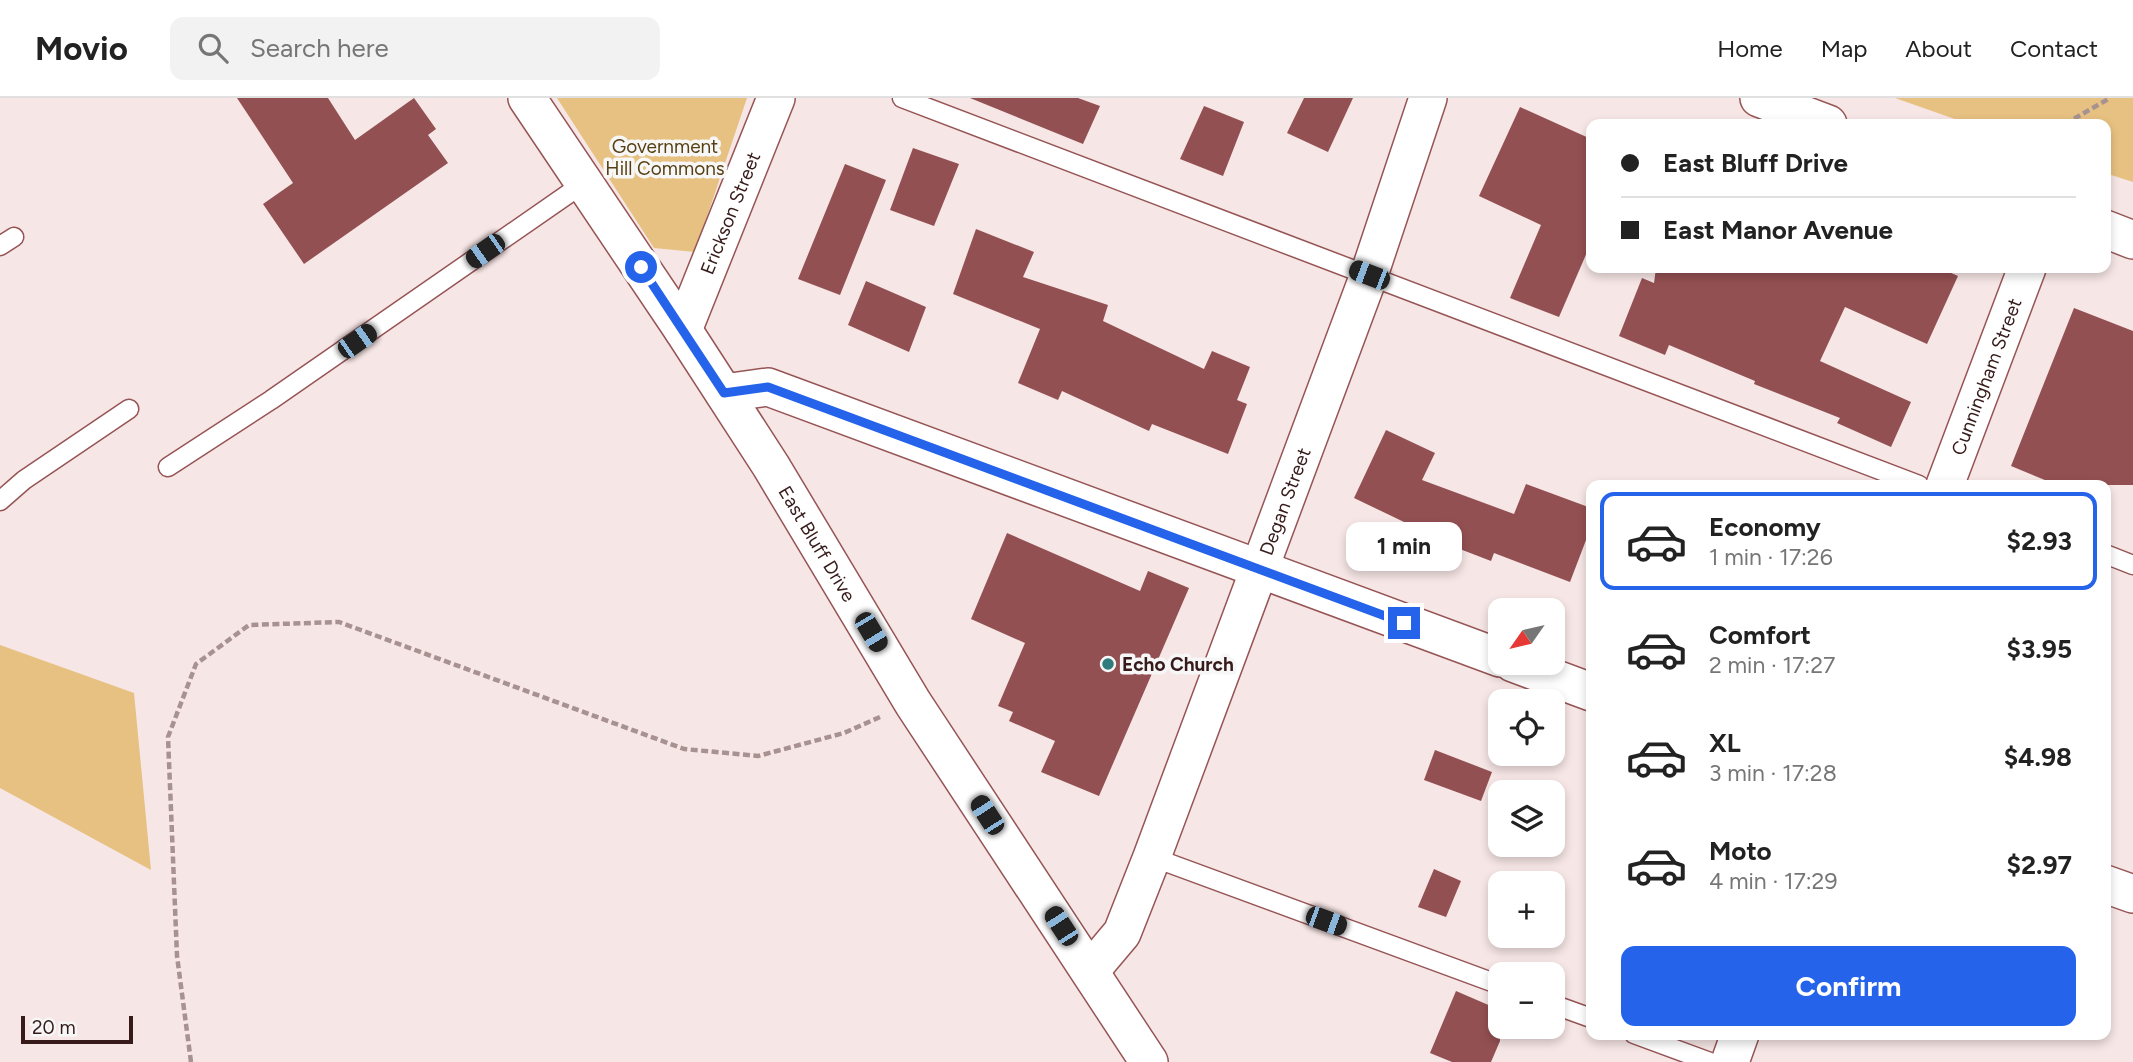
<!DOCTYPE html>
<html lang="en">
<head>
<meta charset="utf-8">
<style>
  :root { --surface:#fff; --page:#f2f2f2; --text:#222; --muted:#767676; --line:#e0e0e0; --accent:#2563eb }
  body { margin:0; font-family:Figtree,sans-serif; background:var(--page); color:var(--text); height:100vh; display:flex; flex-direction:column; font-size:26px; white-space:nowrap }
  * { box-sizing:border-box; margin:0 }
  p { font-size:23px; color:var(--muted) }
  .icon { flex:none; width:38px; height:38px; fill:none; stroke:currentColor; stroke-width:2; stroke-linecap:round; stroke-linejoin:round }
  .map { position:relative; flex:1; overflow:hidden }
  .panel { position:absolute; left:1586px; top:382px; width:525px; height:560px; display:flex; flex-direction:column; background:var(--surface); border-radius:14px; box-shadow:0 4px 10px #0003 }
  .panel>* { flex:none }
  .top-card { position:absolute; left:1586px; top:21px; width:525px; height:154px; border-radius:14px; box-shadow:0 4px 10px #0003; display:grid; align-content:center; height:154px; padding:0 35px; background:var(--surface) }
  .needle { width:46px; rotate:236deg }
  .tools { position:absolute; left:1488px; top:500px; display:grid; gap:14px }
  .tools a { display:grid; place-items:center; width:77px; height:77px; border-radius:14px; background:var(--surface); box-shadow:0 4px 10px #0003; font-size:35px }
  .scale { position:absolute; left:21px; bottom:18px; width:112px; box-sizing:border-box; padding-left:7px; border:4px solid #371b1b; border-top:0; font-size:19px; line-height:24px; white-space:nowrap; color:#371b1b; -webkit-text-stroke:5px #f7f7f7; paint-order:stroke }
  .end { position:absolute; width:32px; height:32px; margin:-16px; border:9px solid #2563eb; background:#fff; box-shadow:0 0 0 4px #fff }
  .from { border-radius:50% }
  .bubble { position:absolute; height:49px; border-radius:14px; background:var(--surface); box-shadow:0 4px 10px #0003; font-size:23px; font-weight:700; line-height:49px; text-align:center }
  .car { position:absolute; width:21px; height:42px; margin:-21px -10px; border-radius:9px; box-shadow:0 0 5px 2px #0007; background:linear-gradient(#222 24%,#8ab4d8 0 40%,#222 0 76%,#8ab4d8 0 86%,#222 0) }
  .top-card b { display:flex; align-items:center; gap:24px; height:66px; font-size:26px }
  .top-card b+b { border-top:2px solid var(--line) }
  .top-card i { width:18px; height:18px; background:var(--text) }
  ul { padding:12px 0 0; list-style:none }
  li { display:flex; align-items:center; gap:21px; height:98px; margin:0 14px 10px; padding:0 21px; border:4px solid transparent; border-radius:14px }
  li div { flex:1 }
  li b { display:block; font-size:26px }
  li em { font-style:normal; font-weight:700 }
  li.current { border-color:var(--accent) }
  li>.icon { width:63px; height:63px; stroke-width:1.5 }
  .action { display:flex; gap:14px; margin-top:auto; padding:14px 35px }
  .action a { flex:1; height:80px; border-radius:14px; background:var(--accent); color:#fff; font-size:28px; font-weight:700; line-height:80px; text-align:center }
  header { display:flex; align-items:center; gap:42px; box-sizing:border-box; height:98px; padding:0 35px; background:var(--surface); border-bottom:2px solid var(--line) }
  header strong { font-size:33px }
  nav { display:flex; gap:38px; margin-inline-start:auto; font-size:24px }
  .search { width:490px; height:63px; background:var(--page); display:flex; align-items:center; gap:18px; box-sizing:border-box; padding:0 24px; border-radius:14px; color:var(--muted); font-size:26px }
  .map>svg:first-child { display:block }
  .green { fill:#e7c181 }
  .building { fill:#935052 }
  .lines { fill:none; stroke-linecap:round; stroke-linejoin:round }
  .lane-casing { stroke:#965455; stroke-width:21 }
  .street-casing { stroke:#965455; stroke-width:40 }
  .path { stroke:#a79291; stroke-width:4.5; stroke-dasharray:7 3.5; stroke-linecap:butt }
  .lane { stroke:#fff; stroke-width:18 }
  .street { stroke:#fff; stroke-width:37 }
  .route { stroke:#2563eb; stroke-width:9 }
  .poi-dot { fill:#317a7d; stroke:#f7f7f7; stroke-width:2.5 }
  .labels { text-anchor:middle; stroke-width:7; stroke-linejoin:round; paint-order:stroke }
  .park-label { font-size:19px; fill:#573f12; stroke:#f7f7f7 }
  .street-label { font-size:19px; fill:#371b1b; stroke:#f7f7f7 }
  .poi-label { font-size:19px; font-weight:bold; fill:#371b1b; stroke:#f7f7f7; text-anchor:start }
</style>
</head>
<body>
<header>
<strong>Movio</strong>
<div class="search"><svg class="icon" aria-label="search" viewBox="0 0 24 24"><circle cx="10" cy="10" r="6"/><path d="M15 15l6 6"/></svg>Search here</div>
<nav><a>Home</a><a>Map</a><a>About</a><a>Contact</a></nav>
</header>
<div class="map">
<svg width="2133" height="964" viewBox="0 0 2133 964">
  <rect width="100%" height="100%" fill="#f6e6e5"/>
  <path class="green" d="M557,0h190l-52,154 -41,-4z
    M1895,0h238v84l-28,-9v-49h-136z
    M0,547l134,48 17,177 -151,-82z"/>
  <path class="building" d="M237,0h91l27,42 59,-42 22,31 -8,6 20,28 -144,101 -41,-60 30,-21z
    M970,0h108l22,8 -17,38z
    M1304,0h49l-25,54 -41,-19z
    M1204,8l40,16 -21,54 -43,-17z
    M1520,9l71,32v104l-32,74 -49,-19 31,-73 -62,-29z
    M913,50l46,16 -25,62 -44,-16z
    M845,66l41,16 -46,115 -42,-16z
    M976,131l58,23 -11,25 85,28 -5,16 101,48 8,-18 38,16 -13,33 10,4 -19,50 -76,-30 -3,7 -87,-40 -4,9 -40,-17 22,-54 -87,-35z
    M1656,170h284l18,8 -31,68 -82,-37 -25,54 91,41 -20,45 -54,-24 3,-5 -86,-34 1,-3 -86,-36 -4,10 -46,-19 23,-58 12,5z
    M866,183l60,26 -17,45 -61,-27z
    M2074,210l59,23v154h-76l-46,-19z
    M1386,332l49,23 -13,27 92,34 12,-30 65,24v19l-21,55 -76,-29 -3,8 -65,-25 1,-3 -73,-35z
    M1007,435l133,58 8,-20 41,17 -90,208 -58,-24 14,-31 -46,-20 4,-9 -15,-6 27,-63 -54,-24z
    M1435,652l57,22 -11,29 -57,-21z
    M1434,771l27,12 -15,36 -28,-10z
    M1456,893l44,19v31l-9,21h-39l-22,-9z"/>
  <g class="lines">
    <defs>
      <path id="lane" d="M902,0l1017,387
        M0,148l14,-9
        M168,369l103,-67 313,-217
        M0,403l24,-21 105,-71
        M2105,456l28,11
        M1152,759l348,128
        M1552,906l39,14
        M1634,936l76,28"/>
      <g id="street">
        <path id="s1" d="M527,0l156,232 88,136 142,237 236,359"/>
        <path d="M1759,0l69,26"/>
        <path d="M2105,131l28,11"/>
        <path id="s2" d="M683,232l93,-232"/>
        <path d="M724,295l44,-6 732,271"/>
        <path id="s3" d="M1945,387l82,-217"/>
        <path d="M1513,565l78,29"/>
        <path d="M2105,786l28,10"/>
        <path id="s4" d="M1090,873l32,-38 30,-76 217,-582 59,-177"/>
        <path d="M1730,964l10,-28"/>
      </g>
    </defs>
    <use href="#lane" class="lane-casing"/>
    <use href="#street" class="street-casing"/>
    <path class="path" d="M2065,26l45,-26
      M191,964l-14,-106 -9,-219 28,-73 53,-39 90,-3 345,127 74,7 86,-23 36,-16"/>
    <use href="#lane" class="lane"/>
    <use href="#street" class="street"/>
  </g>
  <g class="lines">
    <path class="route" d="M641,169l83,126 44,-6 636,236"/>
  </g>
  <circle class="poi-dot" cx="1108" cy="566" r="7"/>
  <g class="labels">
    <g class="park-label">
      <text x="665" y="55">Government<tspan x="665" dy="22">Hill Commons</tspan></text>
    </g>
    <g class="street-label">
      <text dy="7" stroke="none"><textPath href="#s2" startOffset="126">Erickson Street</textPath></text>
      <text dy="7" stroke="none"><textPath href="#s3" startOffset="116">Cunningham Street</textPath></text>
      <text dy="7" stroke="none"><textPath href="#s4" startOffset="511">Degan Street</textPath></text>
      <text dy="7" stroke="none"><textPath href="#s1" startOffset="532">East Bluff Drive</textPath></text>
    </g>
    <g class="poi-label">
      <text x="1122" y="573">Echo Church</text>
    </g>
  </g>
</svg>
<div class="tools">
<a><svg class="needle" viewBox="-14 -14 28 28"><path d="M0-13l5 13h-10z" fill="#e53935"/><path d="M0 13l5-13h-10z" fill="#767676"/></svg></a>
<a><svg class="icon" aria-label="locate" viewBox="0 0 24 24"><circle cx="12" cy="12" r="6"/><path d="M12 2v4M12 18v4M2 12h4M18 12h4"/></svg></a>
<a><svg class="icon" aria-label="layers" viewBox="0 0 24 24"><path d="M12 4l9 5-9 5-9-5zM3 14l9 5 9-5"/></svg></a>
<a>+</a>
<a>−</a>
</div>
<div class="scale">20 m</div>
<i class="end from" style="left:641px;top:169px"></i>
<i class="end" style="left:1404px;top:525px"></i>
<div class="bubble" style="left:1346px;top:424px;width:116px">1 min</div>
<i class="car" style="left:485px;top:153px;rotate:235deg"></i>
<i class="car" style="left:1369px;top:177px;rotate:291deg"></i>
<i class="car" style="left:357px;top:243px;rotate:55deg"></i>
<i class="car" style="left:871px;top:534px;rotate:149deg"></i>
<i class="car" style="left:987px;top:717px;rotate:327deg"></i>
<i class="car" style="left:1326px;top:823px;rotate:110deg"></i>
<i class="car" style="left:1061px;top:828px;rotate:327deg"></i>
<div class="top-card">
<b><i class="from"></i>East Bluff Drive</b>
<b><i></i>East Manor Avenue</b>
</div>
<section class="panel">
<ul>
<li class="current"><svg class="icon" aria-label="car" viewBox="0 0 24 24"><path d="M5 17H2v-5l4-1 3-4h7l3 4 3 1v5h-3M9 17h6M6 11h13"/><circle cx="7" cy="17" r="2"/><circle cx="17" cy="17" r="2"/></svg><div><b>Economy</b><p>1 min · 17:26</p></div><em>$2.93</em></li>
<li><svg class="icon" aria-label="car" viewBox="0 0 24 24"><path d="M5 17H2v-5l4-1 3-4h7l3 4 3 1v5h-3M9 17h6M6 11h13"/><circle cx="7" cy="17" r="2"/><circle cx="17" cy="17" r="2"/></svg><div><b>Comfort</b><p>2 min · 17:27</p></div><em>$3.95</em></li>
<li><svg class="icon" aria-label="car" viewBox="0 0 24 24"><path d="M5 17H2v-5l4-1 3-4h7l3 4 3 1v5h-3M9 17h6M6 11h13"/><circle cx="7" cy="17" r="2"/><circle cx="17" cy="17" r="2"/></svg><div><b>XL</b><p>3 min · 17:28</p></div><em>$4.98</em></li>
<li><svg class="icon" aria-label="car" viewBox="0 0 24 24"><path d="M5 17H2v-5l4-1 3-4h7l3 4 3 1v5h-3M9 17h6M6 11h13"/><circle cx="7" cy="17" r="2"/><circle cx="17" cy="17" r="2"/></svg><div><b>Moto</b><p>4 min · 17:29</p></div><em>$2.97</em></li>
</ul>
<div class="action"><a>Confirm</a></div>
</section>
</div>
</body>
</html>
